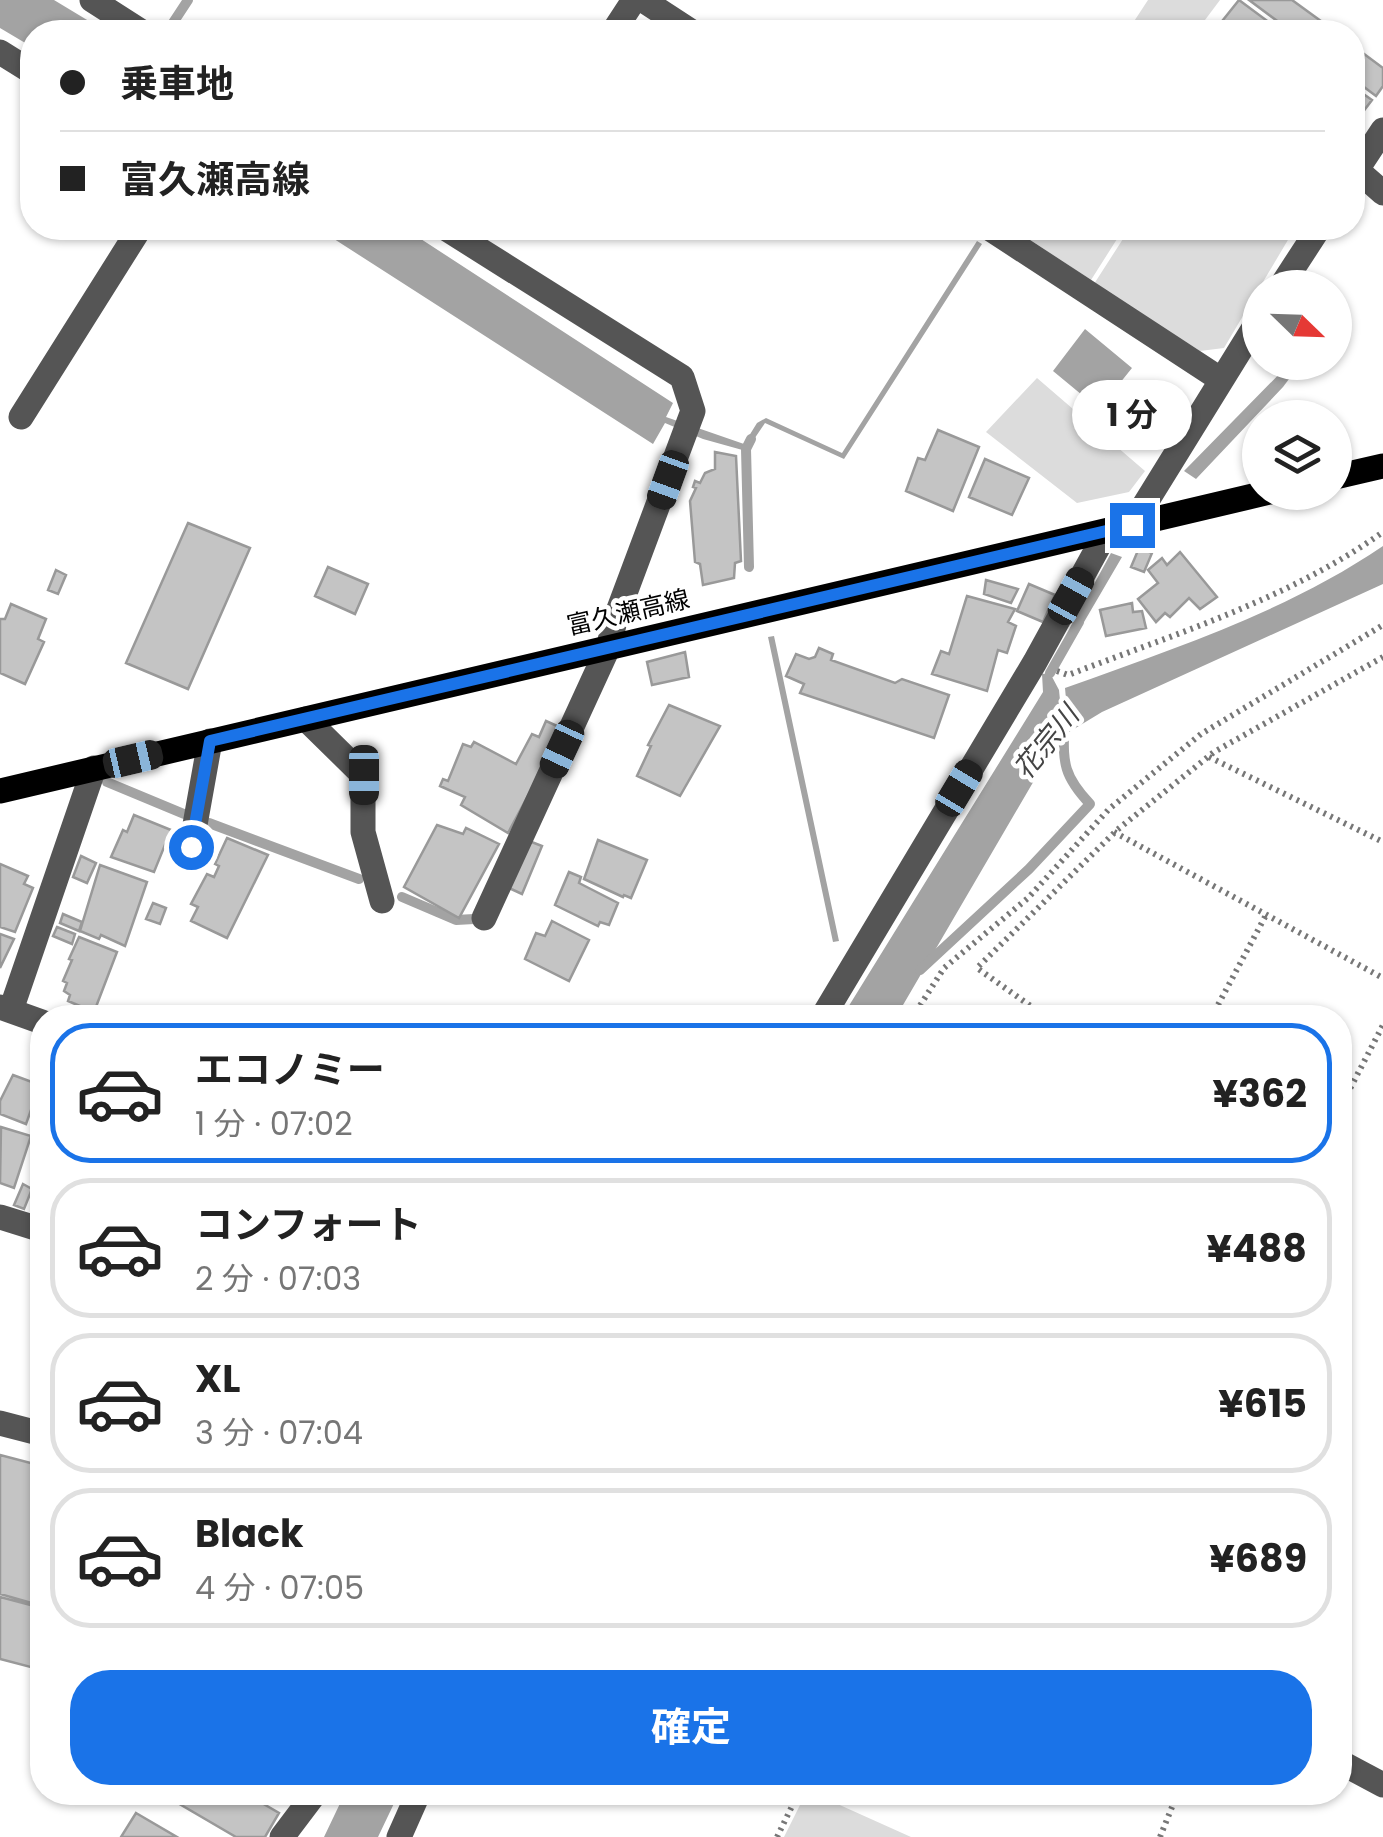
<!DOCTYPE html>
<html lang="ja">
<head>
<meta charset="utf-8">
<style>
  :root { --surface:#fff; --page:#f6f6f6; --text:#222; --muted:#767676; --line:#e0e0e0; --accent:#1a73e8 }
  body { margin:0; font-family:Poppins,"Noto Sans JP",sans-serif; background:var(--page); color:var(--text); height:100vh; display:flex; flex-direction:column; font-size:38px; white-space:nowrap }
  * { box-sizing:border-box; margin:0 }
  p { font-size:32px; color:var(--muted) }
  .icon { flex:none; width:55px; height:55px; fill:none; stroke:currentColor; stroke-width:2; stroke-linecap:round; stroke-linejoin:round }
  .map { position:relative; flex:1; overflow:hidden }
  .side { position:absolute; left:30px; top:1005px; width:1322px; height:800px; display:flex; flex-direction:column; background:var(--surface); border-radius:40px; box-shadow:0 2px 8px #0004 }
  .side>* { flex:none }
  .top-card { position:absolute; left:20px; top:20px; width:1345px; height:220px; border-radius:40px; box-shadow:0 2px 8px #0004; display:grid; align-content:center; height:220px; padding:0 40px; background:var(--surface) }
  .needle { width:65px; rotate:113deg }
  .buttons { position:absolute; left:1242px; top:270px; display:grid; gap:20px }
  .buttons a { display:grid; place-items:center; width:110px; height:110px; border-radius:50%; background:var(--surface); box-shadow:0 2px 8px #0004; font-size:50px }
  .end { position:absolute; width:45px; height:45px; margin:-22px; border:12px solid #1a73e8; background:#fff; box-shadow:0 0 0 5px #fff }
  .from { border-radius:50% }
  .bubble { position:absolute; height:70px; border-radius:35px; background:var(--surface); box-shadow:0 2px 8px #0004; font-size:32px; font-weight:700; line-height:70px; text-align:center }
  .car { position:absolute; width:30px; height:60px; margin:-30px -15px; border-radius:12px; box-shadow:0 0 8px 2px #0007; background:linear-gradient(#222 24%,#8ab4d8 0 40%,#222 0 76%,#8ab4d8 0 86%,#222 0) }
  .top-card b { display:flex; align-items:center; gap:35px; height:95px; font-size:38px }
  .top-card b+b { border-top:2px solid var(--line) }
  .top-card i { width:25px; height:25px; background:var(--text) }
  ul { padding:18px 0 0; list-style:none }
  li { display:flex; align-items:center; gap:30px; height:140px; margin:0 20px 15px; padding:0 20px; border:5px solid var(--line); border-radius:40px }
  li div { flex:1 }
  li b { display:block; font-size:38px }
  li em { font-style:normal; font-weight:700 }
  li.selected { border-color:var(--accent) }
  li>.icon { width:90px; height:90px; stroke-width:1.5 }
  .button { display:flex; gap:20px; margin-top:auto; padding:20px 40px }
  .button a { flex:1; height:115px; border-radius:40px; background:var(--accent); color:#fff; font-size:40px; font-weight:700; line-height:115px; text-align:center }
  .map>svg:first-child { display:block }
  .green { fill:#dcdcdc }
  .water { fill:#a3a3a3 }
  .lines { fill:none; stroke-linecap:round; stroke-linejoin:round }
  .stream { stroke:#a3a3a3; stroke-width:10 }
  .building { fill:#c4c4c4; stroke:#999; stroke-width:2.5 }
  .path { stroke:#777; stroke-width:6; stroke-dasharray:2.5 5; stroke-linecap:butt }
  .minor { stroke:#555; stroke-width:25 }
  .major { stroke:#000; stroke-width:25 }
  .route { stroke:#1a73e8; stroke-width:12 }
  .labels { text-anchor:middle; stroke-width:9; stroke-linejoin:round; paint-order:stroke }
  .street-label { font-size:25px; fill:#000; stroke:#fff }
  .water-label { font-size:28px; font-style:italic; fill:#444; stroke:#fff }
</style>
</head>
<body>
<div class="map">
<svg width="1383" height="1837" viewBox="0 0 1383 1837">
  <rect width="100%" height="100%" fill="#fff"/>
  <path class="green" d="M1148,0h72l-24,32h-69z
    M1012,228h112l-33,52z
    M1130,228h165l-71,120 -24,3 -106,-67z
    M1037,378l108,93 -16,21 -52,11 -91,-71z
    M806,1793h7l98,44h-127z"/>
  <path class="water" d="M0,0h54l53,32h-75v15l-32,-19z
    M317,228h87l269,175 -7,14 78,27 13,-21 9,-5 76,35 135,-212 5,3 -138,215 -79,-36 -19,28 -43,-12 -38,-16 -12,21z
    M1085,329l47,39 -33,41 -46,-38z
    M1290,363h11l-18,24 -87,92 -12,-8z
    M1383,546v38l-281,128 -33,20 -4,-44c110,-40 221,-76 318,-142z
    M1111,553l11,4 -45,77 -7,-6z
    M774,636l65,305 -6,1 -65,-305z
    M1050,673l9,17 4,41 -167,286h-54l201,-325 -1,-18z
    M345,1793h54l-21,44h-54z"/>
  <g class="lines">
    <path class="stream" d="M167,32l21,-32
      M749,567l-3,-118 5,-10
      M1050,673l29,-51
      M107,782l77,32
      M209,823l150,56
      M402,897l54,23 18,-1
      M920,970l109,-101 61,-65c-30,-32 -26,-44 -26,-85"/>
  </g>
  <path class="building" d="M1239,0l43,32h-43l-16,-12z
    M1249,0h43l44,32h-44z
    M1352,45l31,23v18l-7,10 -24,-18z
    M1352,86l20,14 -16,21 -4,-3z
    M938,430l41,17 -26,64 -47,-20 12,-33 7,2z
    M715,452l21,4 5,105 -6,2 -1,15 -31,7 -3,-21 -5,-2 -5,-61 6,-13 -3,-1 2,-6 5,2 5,-10 10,-4z
    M985,459l44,19 -17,37 -43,-18z
    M188,523l62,25 -62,141 -62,-26z
    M1139,548l13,5 -8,19 -13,-5z
    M1180,552l37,45 -17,12 -11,-11 -19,19 -5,-4 -9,9 -18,-23 20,-16 -10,-13 14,-12 5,7z
    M328,567l40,17 -13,30 -40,-18z
    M56,570l10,5 -8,19 -10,-4z
    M986,580l32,9 -7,14 -27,-9z
    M1029,584l26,11 -12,27 -26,-11z
    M967,596l48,13 -7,13 8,4 -9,27 -9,-3 -11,41 -55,-17 9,-23 8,3z
    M1132,603l1,9 9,-1 4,17 -40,8 -6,-26z
    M11,604l35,15 -8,20 6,3 -19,42 -25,-11v-54h5z
    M819,648l14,6 -2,6 64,23 7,-4 47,16 -15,43 -134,-45 4,-9 -18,-8 10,-22 13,5 6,-2z
    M685,652l4,25 -37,8 -5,-23z
    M669,705l51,21 -40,70 -43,-20 14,-30 -3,-1z
    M546,721l18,8 -56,104 -47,-28 4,-8 -25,-11 3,-7 5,2 15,-37 8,3 3,-5 42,22 16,-30 7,3z
    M134,815l37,15 -17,42 -43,-15 12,-27 4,2z
    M437,825l26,9 3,-6 33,16 -40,74 -55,-31z
    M227,838l41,17 -41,83 -36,-17 7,-14 -7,-3 16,-30 7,3 5,-11 -4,-2z
    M598,840l49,20 -16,38 -7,-3 -1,2 -39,-18z
    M529,841l13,5 -20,48 -13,-6z
    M81,856l15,7 -9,20 -14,-6z
    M0,864l28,12 -4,8 9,4 -18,44 -15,-5z
    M100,865l47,17 -22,64 -24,-11 -2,4 -19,-8z
    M569,872l12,5 -2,6 39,20 -9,22 -9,-3 -2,4 -43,-21z
    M153,903l13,5 -6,16 -14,-5z
    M63,914l19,8 -3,9 -19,-8z
    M552,921l37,19 -20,41 -44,-22 11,-26 9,3z
    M57,927l18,7 -3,10 -19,-8z
    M0,934l14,5 -14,29z
    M79,937l38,15 -23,60 -26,-11 2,-6 -6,-4 3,-8 -4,-2 9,-21 -3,-1z
    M13,1075l27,10 -14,39 -26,-10v-13z
    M1,1127l30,9 -17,52 -14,-5z
    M23,1184l9,5 -8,20 -10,-4z
    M0,1455l42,11v140l-42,-12z
    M0,1597l42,11v62l-42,-11z
    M159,1792h84l36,21 -14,24h-29z
    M136,1813l41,24h-56z"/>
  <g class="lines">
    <path class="path" d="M1057,671l11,4c107,-41 221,-76 315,-143
      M1209,757l174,85
      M1114,832l269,146
      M912,1018l32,-50 84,-70 81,-89 92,-75 182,-109
      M1026,1018l6,-11 -55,-39 140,-138 97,-78 169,-95
      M1211,1018l55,-103
      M1340,1085l9,5
      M1340,1108l43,-83
      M777,1837l22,-45
      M1160,1837l18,-45"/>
    <path class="minor" d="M92,0l50,32
      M643,0l49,32
      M613,32l21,-32
      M0,52l32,20
      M1357,170l26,23
      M1352,177l31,-47
      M445,228l237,149 11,34 -77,206 -8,31 -124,270
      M989,228l231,151
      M1280,288l39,-60
      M21,417l119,-189
      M1132,525l128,-207
      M306,719l57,56v57l19,69
      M191,847l19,-106
      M0,1007l42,15
      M11,1010l83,-242
      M822,1018l213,-356 72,-131
      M0,1217l42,13
      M0,1423l42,11
      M1340,1762l43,23
      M282,1837l34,-45
      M399,1837l20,-45"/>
    <path class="major" d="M1335,477l48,-11
      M0,791l1270,-299"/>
  </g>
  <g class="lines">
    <path class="route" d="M191,847l19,-106 922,-216"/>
  </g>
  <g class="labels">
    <g class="street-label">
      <text transform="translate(628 612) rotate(-13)" y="9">富久瀬高線</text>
    </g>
    <g class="water-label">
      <text transform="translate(1046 742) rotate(-51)" y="10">花宗川</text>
    </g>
  </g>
</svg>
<div class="buttons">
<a><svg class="needle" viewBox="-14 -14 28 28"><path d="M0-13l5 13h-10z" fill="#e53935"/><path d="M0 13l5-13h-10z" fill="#767676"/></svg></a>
<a><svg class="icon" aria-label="layers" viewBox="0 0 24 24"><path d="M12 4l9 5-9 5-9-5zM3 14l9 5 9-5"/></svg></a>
</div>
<i class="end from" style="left:191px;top:847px"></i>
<i class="end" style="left:1132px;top:525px"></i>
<div class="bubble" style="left:1072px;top:380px;width:120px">1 分</div>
<i class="car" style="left:668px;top:480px;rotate:200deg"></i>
<i class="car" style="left:1071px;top:596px;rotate:29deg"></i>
<i class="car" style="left:562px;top:749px;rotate:205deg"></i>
<i class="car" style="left:133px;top:759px;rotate:77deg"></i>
<i class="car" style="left:364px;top:775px;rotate:180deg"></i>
<i class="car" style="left:959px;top:788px;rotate:31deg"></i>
<div class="top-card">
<b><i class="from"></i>乗車地</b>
<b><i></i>富久瀬高線</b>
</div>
<section class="side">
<ul>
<li class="selected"><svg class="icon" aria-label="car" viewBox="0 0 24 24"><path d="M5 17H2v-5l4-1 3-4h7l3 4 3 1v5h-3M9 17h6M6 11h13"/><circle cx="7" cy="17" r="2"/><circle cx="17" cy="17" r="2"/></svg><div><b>エコノミー</b><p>1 分 · 07:02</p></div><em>¥362</em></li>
<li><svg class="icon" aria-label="car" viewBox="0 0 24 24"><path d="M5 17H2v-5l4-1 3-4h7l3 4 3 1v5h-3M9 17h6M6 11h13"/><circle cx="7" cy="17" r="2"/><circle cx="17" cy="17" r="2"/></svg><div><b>コンフォート</b><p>2 分 · 07:03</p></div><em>¥488</em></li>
<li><svg class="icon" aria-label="car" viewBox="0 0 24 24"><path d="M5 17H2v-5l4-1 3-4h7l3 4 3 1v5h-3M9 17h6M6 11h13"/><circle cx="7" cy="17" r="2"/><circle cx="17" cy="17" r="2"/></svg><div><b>XL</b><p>3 分 · 07:04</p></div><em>¥615</em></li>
<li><svg class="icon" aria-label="car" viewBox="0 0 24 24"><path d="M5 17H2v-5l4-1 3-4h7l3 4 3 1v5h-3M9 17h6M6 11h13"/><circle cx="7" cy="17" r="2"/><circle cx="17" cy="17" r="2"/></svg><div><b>Black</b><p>4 分 · 07:05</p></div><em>¥689</em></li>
</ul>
<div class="button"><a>確定</a></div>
</section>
</div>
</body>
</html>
